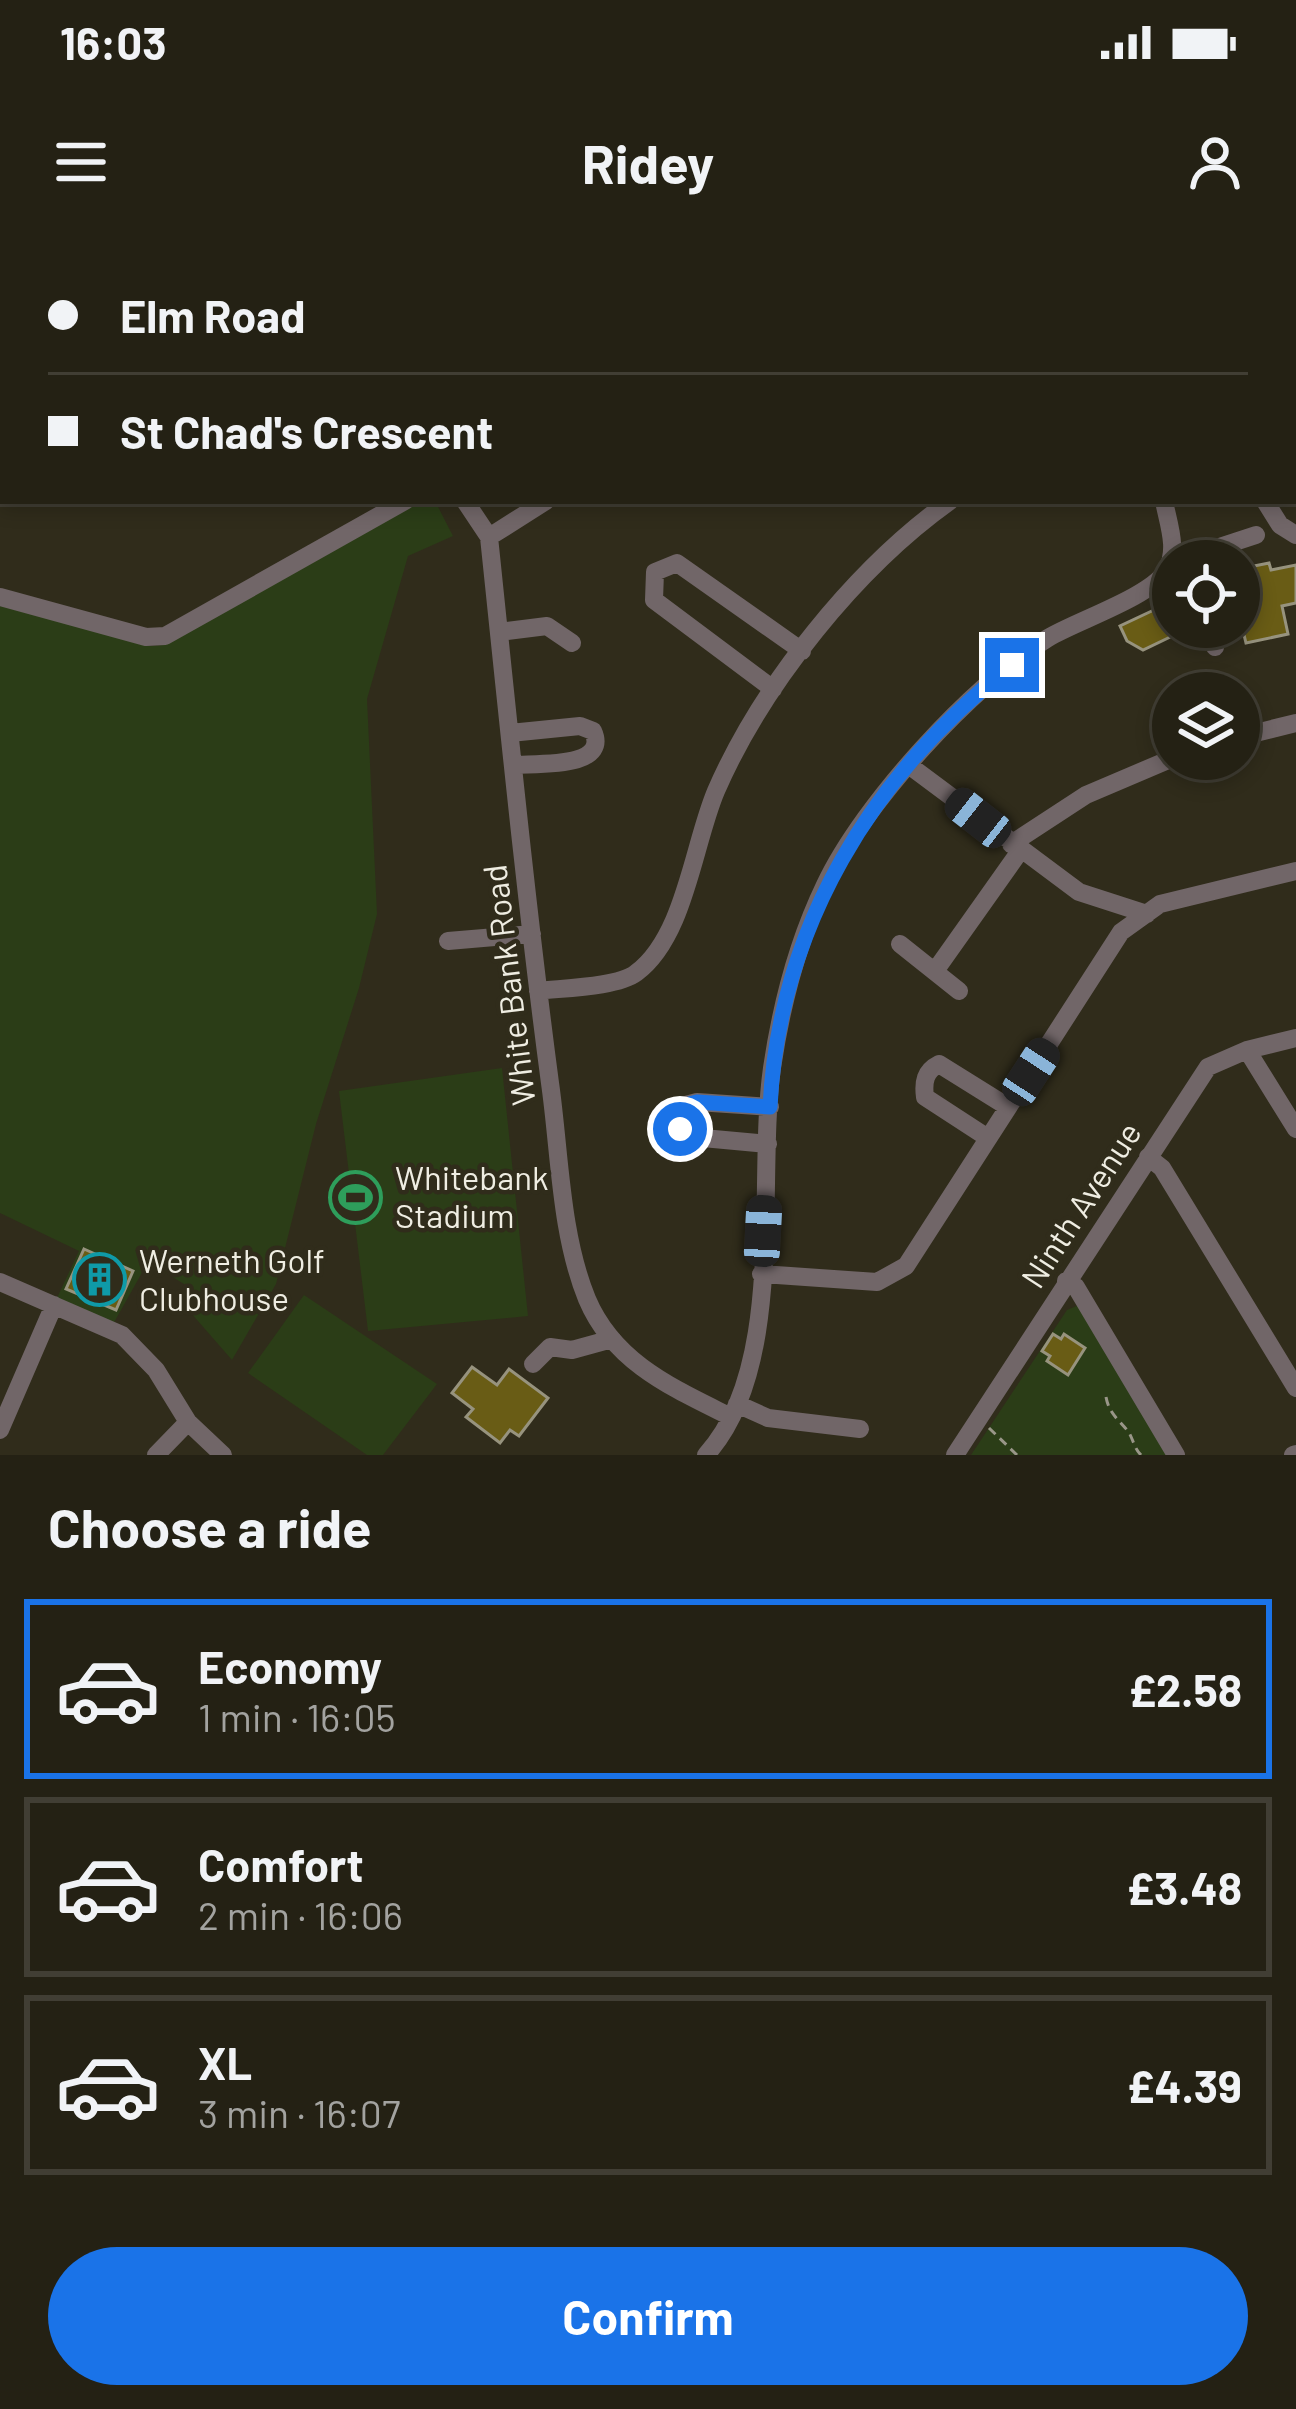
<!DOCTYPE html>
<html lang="en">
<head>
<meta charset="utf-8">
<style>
  :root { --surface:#242114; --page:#302e22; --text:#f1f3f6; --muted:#a3a3a0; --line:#413e34; --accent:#1a73e8 }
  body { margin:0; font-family:Barlow,sans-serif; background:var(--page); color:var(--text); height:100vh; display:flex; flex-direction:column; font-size:45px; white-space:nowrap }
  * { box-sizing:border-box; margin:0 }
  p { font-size:39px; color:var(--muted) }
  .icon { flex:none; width:66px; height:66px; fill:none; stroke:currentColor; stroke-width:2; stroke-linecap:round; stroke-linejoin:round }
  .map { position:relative; height:1215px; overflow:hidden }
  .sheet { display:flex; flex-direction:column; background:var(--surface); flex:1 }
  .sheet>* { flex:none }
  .top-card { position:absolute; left:0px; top:0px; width:1296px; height:264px; box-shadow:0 6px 18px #0003,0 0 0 3px var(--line); display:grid; align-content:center; height:264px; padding:0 48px; background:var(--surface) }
  .controls { position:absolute; left:1152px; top:300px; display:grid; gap:24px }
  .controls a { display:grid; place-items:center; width:108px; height:108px; border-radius:50%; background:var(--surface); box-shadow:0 6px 18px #0003,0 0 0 3px var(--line); font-size:60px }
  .end { position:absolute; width:54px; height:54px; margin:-27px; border:15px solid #1a73e8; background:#fff; box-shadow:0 0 0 6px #fff }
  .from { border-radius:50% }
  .car { position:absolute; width:36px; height:72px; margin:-36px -18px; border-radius:15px; box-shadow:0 0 9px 3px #0007; background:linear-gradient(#222 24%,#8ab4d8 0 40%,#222 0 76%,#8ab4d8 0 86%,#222 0) }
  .top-card b { display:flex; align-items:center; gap:42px; height:114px; font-size:45px }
  .top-card b+b { border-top:3px solid var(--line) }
  .top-card i { width:30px; height:30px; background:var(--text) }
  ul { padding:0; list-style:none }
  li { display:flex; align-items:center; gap:36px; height:180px; margin:0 24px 18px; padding:0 24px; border:6px solid var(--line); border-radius:0px }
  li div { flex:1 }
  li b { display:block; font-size:45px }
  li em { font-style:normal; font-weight:700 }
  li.selected { border-color:var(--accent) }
  li>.icon { width:108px; height:108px; stroke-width:1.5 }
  h2 { padding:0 48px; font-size:54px; line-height:144px }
  .action { display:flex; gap:24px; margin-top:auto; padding:24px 48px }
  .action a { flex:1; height:138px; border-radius:72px; background:var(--accent); color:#fff; font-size:48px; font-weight:700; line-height:138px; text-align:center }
  .status { display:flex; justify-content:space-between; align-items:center; height:84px; padding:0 60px; background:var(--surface); direction:ltr }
  .status svg { height:33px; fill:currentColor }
  header { display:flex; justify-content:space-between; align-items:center; height:156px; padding:0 48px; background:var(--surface); font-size:54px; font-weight:700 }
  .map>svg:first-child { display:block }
  .green { fill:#2b3d17 }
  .building { fill:#695c15; stroke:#97937e; stroke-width:3 }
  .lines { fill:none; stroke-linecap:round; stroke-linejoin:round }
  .path { stroke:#999688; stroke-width:3; stroke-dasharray:9 6; stroke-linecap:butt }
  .minor { stroke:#716668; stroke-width:18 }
  .route { stroke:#1a73e8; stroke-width:15 }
  .labels { text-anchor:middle; stroke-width:9; stroke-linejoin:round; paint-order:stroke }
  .street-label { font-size:33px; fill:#efede2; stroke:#302c1b }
  .poi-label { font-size:33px; fill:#efede2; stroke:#302c1b; text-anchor:start }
</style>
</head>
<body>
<div class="status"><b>16:03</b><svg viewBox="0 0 49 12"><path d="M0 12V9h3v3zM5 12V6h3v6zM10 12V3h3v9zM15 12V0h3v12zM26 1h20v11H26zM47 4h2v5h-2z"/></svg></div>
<header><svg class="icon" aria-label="menu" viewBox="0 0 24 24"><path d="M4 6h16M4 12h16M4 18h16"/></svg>Ridey<svg class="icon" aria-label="person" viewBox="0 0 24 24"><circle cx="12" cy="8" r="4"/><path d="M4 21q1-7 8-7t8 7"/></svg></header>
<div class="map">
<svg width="1296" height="1215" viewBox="0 0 1296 1215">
  <rect width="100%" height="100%" fill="#302c1b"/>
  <path class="green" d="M421,261h14l18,35 -45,20 -41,143 10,215 -18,74 -43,136 -40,160 -44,76 -41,-47 6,-21 -49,-30 -36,64 -56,-26 23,-49 -79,-38v-607l151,40 12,-1z
    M502,828l26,248 -160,15 -29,-240z
    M304,1055l133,89 -54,71h-16l-119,-82z
    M1079,1065l88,150h-196l96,-145z"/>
  <path class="building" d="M1031,0h76l-82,3z
    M1269,323l2,7 25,-5v38l-14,3 6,28 -42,9 -7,-29v-45z
    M1173,361v26h18l-48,23 -16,-9 -7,-15z
    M84,1009l49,22 -17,39 -50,-21z
    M1053,1094l8,5 3,-5 21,14 -17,27 -21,-14 3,-5 -8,-5z
    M472,1127l25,18 12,-16 39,29 -29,38 -9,-6 -10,13 -34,-26 7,-8 -21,-16z"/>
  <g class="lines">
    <path class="path" d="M664,3v-3
      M1106,1157c3,16 11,21 21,33 6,7 6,17 14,25
      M989,1188l28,27"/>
    <path class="minor" d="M846,3l5,-3
      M1293,140l3,2
      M1293,168l3,-5
      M465,261l24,36
      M546,261l-57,36c19,182 37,365 61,546 10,70 10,150 37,216 27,64 86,89 144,118
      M1265,261l15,24 16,10
      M1173,312l22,3 61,-20
      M0,357l146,40 19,-1 240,-135
      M1211,387l4,20
      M499,392l48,-6 25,17
      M773,449l-119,-89 1,-28 22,-9 125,88
      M510,493l70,-7 13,5c17,38 -57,32 -80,34
      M1239,497l57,-14
      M910,526l169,126 68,22
      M1011,604l75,-49 87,-37
      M448,701l84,-7
      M900,704l59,47
      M935,731l85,-120
      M538,751c24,-3 80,-4 98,-18 49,-36 57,-128 80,-182 46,-106 140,-223 234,-290
      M1247,810l49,79
      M988,898l-63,-41c-2,-15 0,-26 14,-33l69,43
      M768,904l-76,-7 -11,-8 1,-23 15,-4 73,5
      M1148,917l14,11 134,220
      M761,1034l116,8 29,-16 215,-334 39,-28 136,-33
      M1066,1041l10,6 100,168
      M0,1042l122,53 34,35 32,52 35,33
      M533,1124l17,-17 22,3 40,-11
      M737,1164l31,14 92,11
      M0,1190l54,-125
      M156,1215l32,-33
      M706,1215c81,-89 50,-274 66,-387 9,-61 26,-127 53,-183 38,-81 147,-200 223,-247 28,-17 102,-41 118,-67 13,-21 2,-48 -2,-70
      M955,1215l253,-388 39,-17 49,-12
      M1293,1215l3,-1"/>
  </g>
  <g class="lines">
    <path class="route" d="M680,889l2,-23 15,-4 73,5c9,-180 102,-332 242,-442"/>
  </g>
  <defs>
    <symbol id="stadium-ring" viewBox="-11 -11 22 22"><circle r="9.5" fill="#302c1b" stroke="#2e9e5b" stroke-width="1.5"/><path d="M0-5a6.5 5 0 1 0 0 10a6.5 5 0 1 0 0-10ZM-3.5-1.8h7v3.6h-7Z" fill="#2e9e5b"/></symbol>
    <symbol id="building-ring" viewBox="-11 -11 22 22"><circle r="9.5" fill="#302c1b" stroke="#0f9aa8" stroke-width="1.5"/><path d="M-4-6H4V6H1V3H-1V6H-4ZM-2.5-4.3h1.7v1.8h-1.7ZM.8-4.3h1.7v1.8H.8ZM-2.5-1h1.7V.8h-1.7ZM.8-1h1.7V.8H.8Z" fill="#0f9aa8"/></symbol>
  </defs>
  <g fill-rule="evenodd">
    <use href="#stadium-ring" x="326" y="928" width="59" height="59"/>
    <use href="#building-ring" x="70" y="1010" width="59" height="59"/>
  </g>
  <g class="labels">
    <g class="street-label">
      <text transform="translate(509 745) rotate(-97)" y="12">White Bank Road</text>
      <text transform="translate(1081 965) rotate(-57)" y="12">Ninth Avenue</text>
    </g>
    <g class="poi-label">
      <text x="395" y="950">Whitebank<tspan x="395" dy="38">Stadium</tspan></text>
      <text x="139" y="1033">Werneth Golf<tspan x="139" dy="38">Clubhouse</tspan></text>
    </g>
  </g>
</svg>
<div class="controls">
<a><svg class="icon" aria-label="locate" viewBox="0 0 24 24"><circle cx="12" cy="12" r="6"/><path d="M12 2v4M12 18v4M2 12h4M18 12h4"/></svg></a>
<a><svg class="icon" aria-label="layers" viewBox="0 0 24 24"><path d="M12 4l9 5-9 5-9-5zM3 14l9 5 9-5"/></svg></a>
</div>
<i class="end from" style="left:680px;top:889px"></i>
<i class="end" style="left:1012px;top:425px"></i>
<i class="car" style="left:978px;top:578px;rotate:308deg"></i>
<i class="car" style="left:1031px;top:832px;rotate:33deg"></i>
<i class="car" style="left:763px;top:991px;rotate:3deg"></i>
<div class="top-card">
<b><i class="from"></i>Elm Road</b>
<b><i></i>St Chad's Crescent</b>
</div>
</div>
<section class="sheet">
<h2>Choose a ride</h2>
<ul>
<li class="selected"><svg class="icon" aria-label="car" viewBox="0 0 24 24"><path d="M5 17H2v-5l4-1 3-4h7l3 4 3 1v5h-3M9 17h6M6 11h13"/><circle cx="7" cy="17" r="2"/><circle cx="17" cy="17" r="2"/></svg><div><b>Economy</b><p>1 min · 16:05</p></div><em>£2.58</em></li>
<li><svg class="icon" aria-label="car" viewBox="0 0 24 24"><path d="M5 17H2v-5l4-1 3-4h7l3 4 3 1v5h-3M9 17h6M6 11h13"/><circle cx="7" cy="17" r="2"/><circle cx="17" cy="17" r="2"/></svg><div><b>Comfort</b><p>2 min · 16:06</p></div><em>£3.48</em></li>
<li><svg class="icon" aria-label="car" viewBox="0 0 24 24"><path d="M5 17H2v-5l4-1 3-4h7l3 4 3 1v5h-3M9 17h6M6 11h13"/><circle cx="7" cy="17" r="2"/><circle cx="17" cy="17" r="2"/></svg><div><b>XL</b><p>3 min · 16:07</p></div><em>£4.39</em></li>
</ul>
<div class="action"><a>Confirm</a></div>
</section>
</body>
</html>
